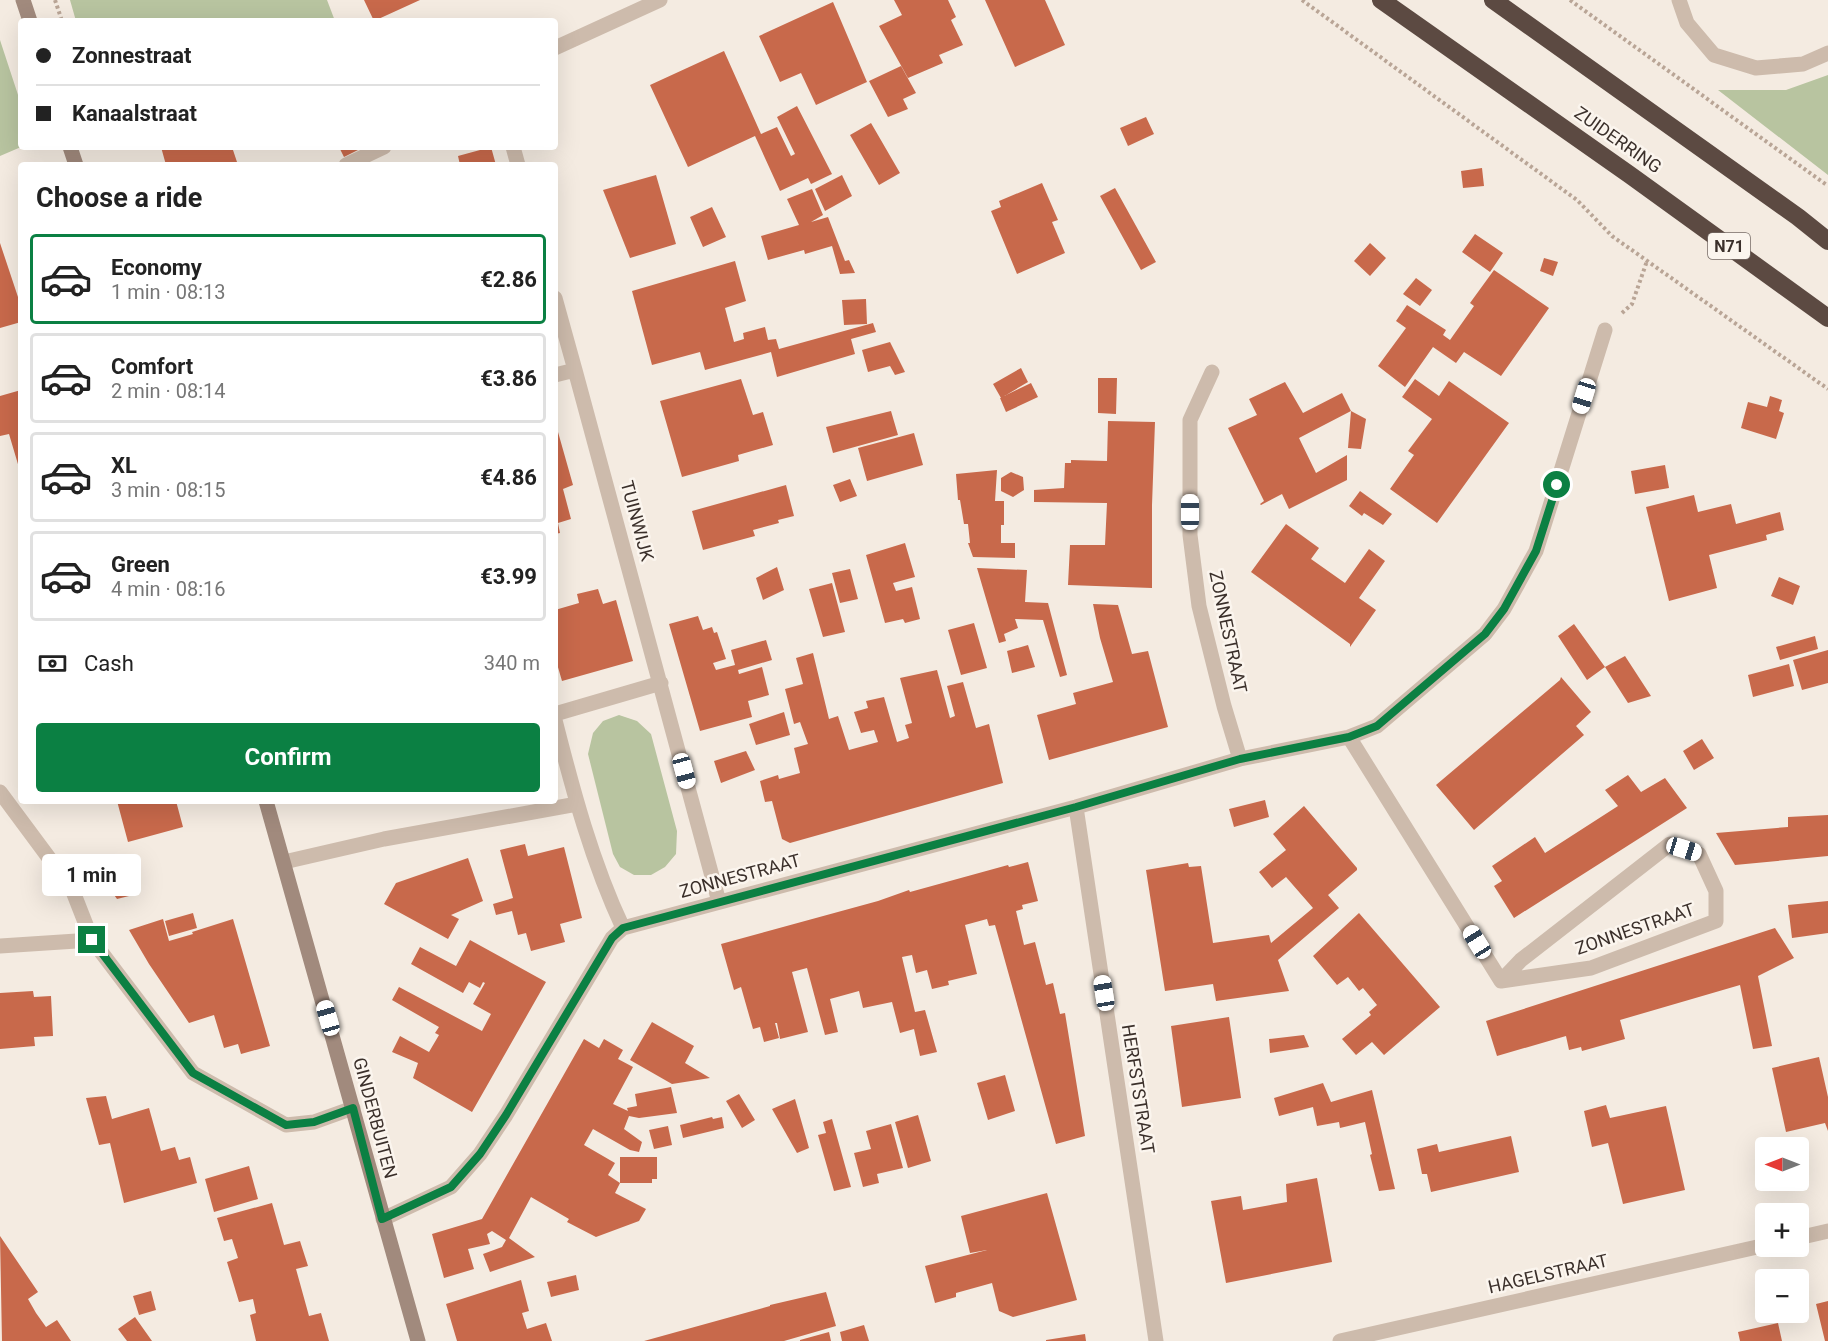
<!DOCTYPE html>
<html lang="en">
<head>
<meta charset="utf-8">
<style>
  :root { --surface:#fff; --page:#f2f2f2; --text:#222; --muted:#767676; --line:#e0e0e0; --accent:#0b8043 }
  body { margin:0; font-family:Roboto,sans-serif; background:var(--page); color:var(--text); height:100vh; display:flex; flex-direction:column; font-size:22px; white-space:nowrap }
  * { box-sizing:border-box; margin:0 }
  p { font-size:20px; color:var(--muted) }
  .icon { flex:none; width:33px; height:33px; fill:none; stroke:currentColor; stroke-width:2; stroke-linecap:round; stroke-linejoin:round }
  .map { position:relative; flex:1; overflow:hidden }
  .details { position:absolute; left:18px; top:162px; width:540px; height:642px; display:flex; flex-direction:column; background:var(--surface); border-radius:6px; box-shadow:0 6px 24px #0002 }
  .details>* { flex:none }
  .guide { position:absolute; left:18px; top:18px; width:540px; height:132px; border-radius:6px; box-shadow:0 6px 24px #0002; display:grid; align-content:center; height:132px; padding:0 18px; background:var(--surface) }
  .needle { width:39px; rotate:270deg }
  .tools { position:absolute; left:1755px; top:1137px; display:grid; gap:12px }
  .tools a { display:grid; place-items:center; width:54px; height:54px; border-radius:6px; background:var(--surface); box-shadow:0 6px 24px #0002; font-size:30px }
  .end { position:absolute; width:27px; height:27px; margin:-14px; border:8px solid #0b8043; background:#fff; box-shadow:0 0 0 3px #fff }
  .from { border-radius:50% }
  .bubble { position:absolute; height:42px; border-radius:6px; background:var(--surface); box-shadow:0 6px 24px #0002; font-size:20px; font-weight:700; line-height:42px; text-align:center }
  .car { position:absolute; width:18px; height:36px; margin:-18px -9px; border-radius:8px; box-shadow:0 0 4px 2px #0007; background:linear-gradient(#fff 24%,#345 0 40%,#fff 0 76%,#345 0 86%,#fff 0) }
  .guide b { display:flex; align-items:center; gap:21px; height:57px; font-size:22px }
  .guide b+b { border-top:2px solid var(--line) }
  .guide i { width:15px; height:15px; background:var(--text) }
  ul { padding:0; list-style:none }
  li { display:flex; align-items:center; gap:18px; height:90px; margin:0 12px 9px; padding:0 6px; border:3px solid var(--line); border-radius:6px }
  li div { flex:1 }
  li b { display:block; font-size:22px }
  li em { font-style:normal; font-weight:700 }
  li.active { border-color:var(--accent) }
  li>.icon { width:54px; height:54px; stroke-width:1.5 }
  h2 { padding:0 18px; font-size:27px; line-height:72px }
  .pay { display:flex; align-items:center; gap:15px; height:66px; padding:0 18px; font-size:22px }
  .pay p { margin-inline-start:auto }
  .primary-button { display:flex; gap:12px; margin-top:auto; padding:12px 18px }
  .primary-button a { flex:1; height:69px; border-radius:6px; background:var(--accent); color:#fff; font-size:24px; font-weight:700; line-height:69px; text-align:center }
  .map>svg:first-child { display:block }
  .green { fill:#b8c4a0 }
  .building { fill:#c8694b }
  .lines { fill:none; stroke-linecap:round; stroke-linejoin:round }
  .path { stroke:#b9a596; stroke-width:4; stroke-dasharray:3 3; stroke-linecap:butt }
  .lane { stroke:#cdbbac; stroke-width:15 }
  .street { stroke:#cdbbac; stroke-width:15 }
  .secondary { stroke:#a18a7d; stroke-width:15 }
  .highway { stroke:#5c4a42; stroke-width:18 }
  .route { stroke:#0b8043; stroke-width:8 }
  .labels { text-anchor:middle; stroke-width:5; stroke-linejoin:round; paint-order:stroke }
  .shield { fill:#fbf5ee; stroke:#756b66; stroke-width:1.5 }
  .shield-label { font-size:16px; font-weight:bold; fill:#3b302b }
  .street-label { font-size:18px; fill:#3b302b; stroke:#fbf5ee }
</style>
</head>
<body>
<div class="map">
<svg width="1828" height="1341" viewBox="0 0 1828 1341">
  <rect width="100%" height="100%" fill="#f4ebe1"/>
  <path class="green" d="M70,0h257l8,21h-259z
    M0,40l21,64v43l-21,9z
    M1828,75v100l-110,-85h68z
    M619,715l18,6 14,13 26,97 -1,23 -11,13 -14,8h-17l-14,-8 -7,-13 -25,-100 5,-21 10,-12z"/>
  <path class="building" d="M364,0h56l-46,21z
    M894,0h54l8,17 -5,3 12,25 -24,10 4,8 -35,15 -29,-52 23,-11z
    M985,0h60l20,45 -50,22z
    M833,2l34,80 -51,23 -15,-32 -21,9 -21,-46z
    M724,51l37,83 16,-7 14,29 4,-2 -18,-37 20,-11 35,68 -21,10 -3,-6 -28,13 -25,-55 -67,31 -38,-82z
    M901,66l15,27 -13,6 5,10 -20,8 -19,-36z
    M1146,117l8,17 -26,12 -8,-18z
    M871,123l29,50 -21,12 -29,-50z
    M161,147h71l6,18h-72z
    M339,147h25l-20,10z
    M491,147l5,18h-36l-2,-9z
    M1482,168l2,18 -21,2 -2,-17z
    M656,175l20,69 -46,14 -27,-68z
    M842,175l10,21 -27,15 -10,-22z
    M1042,183l16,37 -6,2 13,31 -48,21 -26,-63 10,-4 -2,-6z
    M1115,188l41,74 -15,8 -41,-74z
    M812,189l11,26 -12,7 17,-5 17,44 4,-1 6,13 -15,1 -8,-28 -27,8 -1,-4 -36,10 -7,-24 38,-11 -12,-26z
    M712,207l14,30 -23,10 -13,-30z
    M1475,234l28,19 -13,19 -28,-20z
    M0,243l21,63v16l-21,6z
    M1370,243l16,15 -16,18 -16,-15z
    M1544,258l14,4 -5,14 -13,-5z
    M735,261l11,40 -21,7 9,34 10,-3 -1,-6 22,-6 3,13 8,-1 3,10 94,-26 3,9 -25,7 4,15 -78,23 -6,-25 -66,18 -5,-18 -48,13 -20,-74z
    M1494,270l55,38 -48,68 -37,-24 -8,11 -23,-16 -28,40 -27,-21 28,-38 -10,-7 11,-16 39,25 -3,5 7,5 24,-34 -4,-3z
    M1416,278l16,12 -12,16 -17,-12z
    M866,299l1,25 -23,1 -2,-25z
    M890,342l15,30 -10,3 -5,-9 -22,6 -6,-22z
    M1021,368l7,14 -27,16 -8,-14z
    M1098,378h19l-1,36 -18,-1z
    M741,379l12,36 10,-3 10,33 -35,10 1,6 -57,16 -22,-76z
    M1415,379l24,17 10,-15 60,42 -72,100 -47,-34 24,-34 -6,-4 24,-32 -30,-22z
    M1285,382l18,31 39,-20 9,18 -52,27 17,35 31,-18v25l-58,29 -7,-15 -21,11 -1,-1 4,-3 -36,-73 29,-13 -8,-16z
    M1031,383l7,14 -32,15 -6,-14z
    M21,390v81h-1l-11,-37 -9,2v-40z
    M1770,396l12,4 -3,11 5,2 -8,26 -35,-11 7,-26 19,5z
    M891,411l7,24 -65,18 -7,-26z
    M1351,411l15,8 -5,30 -13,-1z
    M1108,421l47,1 -3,83v83l-84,-3 2,-40h35l2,-42 -73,-1v-12l30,-2 1,-25h6v-3l36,1z
    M558,432l15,53 -10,4 8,30 -13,4 2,10 -5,1v-101z
    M914,433l9,32 -56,16 -9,-33z
    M1665,465l4,23 -34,6 -4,-23z
    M997,470l-2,31h9v24h-3v18h14v15l-42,-1 -5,-14h2l-2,-19h-4l-4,-24h-2l-2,-26z
    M1011,472l12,5 1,13 -11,7 -12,-6v-13z
    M850,479l7,17 -17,6 -7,-17z
    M786,485l8,31 -16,4 1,3 -26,7 2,6 -52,14 -11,-39z
    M1360,491l32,23 -9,11 -19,-12 -2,3 -13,-10z
    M1694,495l4,17 33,-8 5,20 44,-12 4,18 -18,5 1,5 -58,15 8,33 -48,13 -23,-94z
    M1286,524l33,24 -8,11 34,24 24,-34 16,12 -26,37 17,12 -26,37v-3l-99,-72z
    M905,543l10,34 -22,6 3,8 16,-4 8,32 -15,4 -2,-4 -18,4 -19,-68z
    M777,567l7,23 -21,10 -7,-22z
    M977,568l50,2 -2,32 23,1 19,72 -7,2 -17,-57 -28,-1 3,9 -14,6 2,7 -7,2z
    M850,569l8,30 -18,4 -8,-30z
    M1779,577l21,9 -7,19 -22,-9z
    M832,583l13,49 -22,5 -14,-48z
    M598,589l5,15 13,-4 17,61 -71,20 -7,-24v-47l24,-7 -2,-9z
    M1093,604l25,1 14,49 16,-3 20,76 -119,33 -12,-45 39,-11 -3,-11 40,-11 -13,-44z
    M698,616l5,14 9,-3 2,6 3,-1 9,27 -13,4 3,7 19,-5 -4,-15 35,-10 6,20 -34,10 1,4 23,-7 7,28 -21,6 4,16 -52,14 -31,-107z
    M974,623l13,45 -26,7 -13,-45z
    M1574,624l31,43 -18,13 -29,-44z
    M1815,636l3,13 -38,11 -4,-13z
    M1028,645l7,22 -23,6 -5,-22z
    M1828,650v33l-26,7 -9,-30z
    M813,653l16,66 9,-3 11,34 29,-8 -4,-12 -13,3 -7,-21 14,-4 -2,-7 18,-4 13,45 12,-4 -4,-13 7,-2 -12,-45 37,-8 13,48 5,-2 -8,-30 16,-4 13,46 13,-4 14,59 -213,60 -8,-4 -10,-38 -7,1 -5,-21 18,-6 1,4 21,-6 -6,-25 14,-4 -8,-22 -6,2 -9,-35 18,-5 -7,-26z
    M1625,656l26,40 -23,7 -23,-36z
    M1789,664l5,22 -41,11 -5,-22z
    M1561,677l30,35 -15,14 8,9 -110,95 -38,-45 124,-105z
    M784,712l6,23 -34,10 -7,-21z
    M1702,739l12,19 -20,12 -11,-19z
    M746,751l9,19 -34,13 -7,-22z
    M1628,775l13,17 24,-14 22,30 -173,110 -20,-32 8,-5 -10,-15 43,-29 10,16 73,-47 -13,-16z
    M1265,800l4,17 -35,10 -5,-18z
    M117,801h59l7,26 -55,15z
    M1304,806l53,62v2l-29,25 11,13 -61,52 11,31 -73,10 -3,-17 -48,7 -19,-121 42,-7 1,4 12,-1 12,77 56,-8 2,8 42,-35 -27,-31 -14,11 -13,-16 27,-22 -13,-16z
    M1828,815v41l-93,9 -19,-32 72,-6v-10z
    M525,844l3,12 36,-9 18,71 -22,6 5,18 -34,9 -5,-18 -8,2 -6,-24 -16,4 -3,-11 20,-6 -13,-48z
    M468,858l15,43 -32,14 8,4 -11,20 -64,-35 12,-21z
    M1028,862l10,39 -16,4 1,4 -7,2 8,34 11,-3 11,43 7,-2 7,31 5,-1 20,123 -29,8 -61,-219 -6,1 -2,-7 -22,6 12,49 -29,7 1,4 -17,4 -5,-19 -11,3 -4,-18 -10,2 13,55 10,-2 12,42 -17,4 -6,-27 -14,4 -8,-31 -29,6 -4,-17 -29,8 8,33 -13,3 -18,-67 -15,4 16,60 -28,7 -3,-16h-2l4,15 -15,4 -4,-15 -7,2 -12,-42 -7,3 -13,-46 157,-43 31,-11 1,2 98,-27 1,2z
    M131,873l6,21 -20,5 -12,-17z
    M1828,901v32l-36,5 -4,-33z
    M193,913l4,15 -28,8 -4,-15z
    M1359,913l81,94 -56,48 -12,-13 -16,13 -14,-16 29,-24 -2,-3 8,-7 -14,-17 -4,3 -11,-14 -11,8 -24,-29z
    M163,919l6,22 24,-7 -1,-2 41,-13 37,127 -29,8 -3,-10 -14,4 -10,-33 -25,8 -40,-59 -20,-34z
    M1775,928l19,30 -36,18 14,70 -19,3 -13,-64 -120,35 5,19 -43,12 -1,-4 -12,3 -3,-14 -69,20 -11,-35z
    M470,940l76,42 -74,130 -59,-34 5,-15 -26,-11 8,-16 29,16 10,-17 -4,-2 4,-6 -47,-27 7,-13 83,44 9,-17 -18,-10 12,-21 -2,-1 -3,6 -11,-6 -6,11 -52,-29 9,-17 36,19z
    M33,991l1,6 17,-1 2,40 -19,1 1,9 -35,3v-56z
    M1229,1017l12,81 -59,9 -11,-81z
    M652,1022l42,24 -9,17 25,15 -38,6 -42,-24z
    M1304,1035l5,12 -39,6 -1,-14z
    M584,1039l15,9 5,-9 19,11 -5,9 15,8 -20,37 15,7 -1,-3 10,-2 -2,-12 36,-7 6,26 -38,5 -10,-2 -5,13 18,13 -3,10 -9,-2 -37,-21 -9,16 31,18 -7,12 12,8 -5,10 31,16 -7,12 -43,16 -29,-15 2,-3 -38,-22 -22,41 26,19 -45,15 -7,-18 19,-7 4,-7 -14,-9 -5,3 3,10 -22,5 6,20 -30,9 -12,-44 50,-15z
    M1819,1057l9,40v34l-3,-8 -39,9 -14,-64z
    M1005,1075l10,36 -27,9 -11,-37z
    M1323,1083l8,19 41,-12 23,99 -16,2 -9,-36 2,-1 -7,-32 -25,6 -1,-6 -22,4 -4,-19 -34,9 -5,-18z
    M739,1094l16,26 -13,8 -16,-27z
    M106,1096l6,23 37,-11 12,43 14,-4 4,13 11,-3 7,26 -73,20 -14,-60 -11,2 -13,-47z
    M795,1099l14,49 -12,5 -25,-44z
    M1606,1105l4,13 56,-12 19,84 -62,14 -15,-61 -16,4 -8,-36z
    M918,1115l13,46 -23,7 -13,-46z
    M712,1117l1,2 9,-2 2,11 -41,10 -3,-13z
    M832,1119l19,68 -17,4 -16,-56 8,-2 -3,-11z
    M891,1124l12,44 -26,6 2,9 -16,4 -9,-34 17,-4 -5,-18z
    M668,1126l4,19 -18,4 -5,-19z
    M1511,1136l8,36 -88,20 -4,-18h-5l-5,-25 20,-5 2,8z
    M620,1157h37v22h-5v4h-32z
    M249,1166l9,33 -44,13 -9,-33z
    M1317,1178l15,84 -106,21 -15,-82 30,-5 2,14 44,-8 -1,-18z
    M1047,1193l30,107 -64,17 -14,-6 -7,-28 -36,10v4l-21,6 -10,-37 62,-16 -17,3 -9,-37z
    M272,1203l12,42 16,-4 8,25 -12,3 13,47 12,-3 8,28h-73l-6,-26 6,-2 -3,-14 -14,3 -12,-40 11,-4 -6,-19 -8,2 -7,-23z
    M0,1236l38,56 -10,7 8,14 10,14 11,-7 14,21h-69z
    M576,1275l3,15 -28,7 -4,-15z
    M521,1280l8,31 -7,2 5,16 19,-6 6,18h-95l-11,-37z
    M151,1291l5,19 -17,5 -6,-19z
    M826,1292l10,34 -52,15h-140l126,-35v-1z
    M1828,1301v40h-3l-9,-37z
    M135,1317l17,24h-25l-9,-12z
    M1778,1323l4,18h-42l-2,-9z
    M864,1325l5,16h-27l-2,-9z
    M829,1332l2,9h-31v-1z
    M1085,1334l1,7h-40v-1z"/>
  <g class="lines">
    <path class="path" d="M55,0l7,21
      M1302,0l275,200 35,36 216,153
      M1570,0l258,186
      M1622,313l10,-9 15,-43"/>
    <path class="lane" d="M346,165l38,-18"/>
    <path class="street" d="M1679,0l8,23 27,32 42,13 47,-4 25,-11
      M555,48l105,-48
      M513,147l5,18
      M555,298l20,72
      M1212,372l-22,48v115l9,71 25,100 16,53
      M555,375l20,-5 144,532
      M555,714l106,-31
      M555,720c18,71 37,142 68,208
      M1349,737l152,244 90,-13 125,-47v-30l-17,-37 -29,-10 -149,116 -20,21
      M0,792l72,97 20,51 101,133 93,52 28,-3 39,-14
      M1076,807l80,534
      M284,862l100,-23 193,-35
      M0,946l92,-6
      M383,1219l68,-32 29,-33 26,-39 106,-177 11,-10 453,-121 164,-48 109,-22 28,-11 108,-92 19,-25 32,-58 69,-221
      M1798,1238l30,-7
      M1340,1341l426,-96"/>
    <path class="secondary" d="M23,0l7,21
      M70,147l6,18
      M266,801l152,540"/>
    <path class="highway" d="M1381,0l249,175 198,143
      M1493,0l305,217 30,24"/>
  </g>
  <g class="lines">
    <path class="route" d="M92,940l101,133 93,52 28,-3 39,-14 29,111 69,-32 29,-33 26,-39 106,-177 11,-10 453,-121 164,-48 109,-22 28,-11 108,-92 19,-25 32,-58 21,-66"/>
  </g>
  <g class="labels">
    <rect class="shield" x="1708" y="233" width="42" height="26" rx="4.5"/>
    <g class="shield-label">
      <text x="1729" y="252">N71</text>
    </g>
    <g class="street-label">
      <text transform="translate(1618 140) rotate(35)" y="6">ZUIDERRING</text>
      <text transform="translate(637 521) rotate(75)" y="6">TUINWIJK</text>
      <text transform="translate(1228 632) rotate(78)" y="6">ZONNESTRAAT</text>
      <text transform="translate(740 876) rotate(-15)" y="6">ZONNESTRAAT</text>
      <text transform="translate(1635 929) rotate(-19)" y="6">ZONNESTRAAT</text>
      <text transform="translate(1138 1089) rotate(81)" y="6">HERFSTSTRAAT</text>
      <text transform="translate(375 1118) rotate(75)" y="6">GINDERBUITEN</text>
      <text transform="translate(1548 1274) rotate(-13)" y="6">HAGELSTRAAT</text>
    </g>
  </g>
</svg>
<div class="tools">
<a><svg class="needle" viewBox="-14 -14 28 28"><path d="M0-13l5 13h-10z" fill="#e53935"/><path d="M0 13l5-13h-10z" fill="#767676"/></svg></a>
<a>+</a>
<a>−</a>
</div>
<i class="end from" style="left:1557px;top:485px"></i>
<i class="end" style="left:92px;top:940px"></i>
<div class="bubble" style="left:42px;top:854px;width:99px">1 min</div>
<i class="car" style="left:1584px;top:396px;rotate:197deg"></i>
<i class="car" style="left:1190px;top:512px;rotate:0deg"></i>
<i class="car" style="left:684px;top:771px;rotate:165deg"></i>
<i class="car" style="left:1684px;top:849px;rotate:107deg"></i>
<i class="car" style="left:1477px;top:942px;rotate:328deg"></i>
<i class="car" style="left:1104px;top:993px;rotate:351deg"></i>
<i class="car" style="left:328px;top:1018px;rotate:344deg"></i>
<div class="guide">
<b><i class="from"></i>Zonnestraat</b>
<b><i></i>Kanaalstraat</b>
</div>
<section class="details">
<h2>Choose a ride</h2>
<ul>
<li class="active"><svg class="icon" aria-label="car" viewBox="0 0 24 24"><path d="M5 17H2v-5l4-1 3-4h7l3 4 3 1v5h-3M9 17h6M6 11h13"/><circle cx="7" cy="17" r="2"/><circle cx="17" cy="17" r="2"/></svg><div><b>Economy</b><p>1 min · 08:13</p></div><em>€2.86</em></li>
<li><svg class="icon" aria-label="car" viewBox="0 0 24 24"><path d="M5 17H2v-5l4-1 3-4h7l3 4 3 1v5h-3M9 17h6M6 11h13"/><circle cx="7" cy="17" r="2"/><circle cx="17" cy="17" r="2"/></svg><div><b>Comfort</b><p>2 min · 08:14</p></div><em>€3.86</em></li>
<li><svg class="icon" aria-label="car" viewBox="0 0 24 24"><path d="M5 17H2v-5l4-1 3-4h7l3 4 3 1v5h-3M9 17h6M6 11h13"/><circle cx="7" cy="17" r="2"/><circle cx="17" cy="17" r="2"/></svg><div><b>XL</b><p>3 min · 08:15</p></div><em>€4.86</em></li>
<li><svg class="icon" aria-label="car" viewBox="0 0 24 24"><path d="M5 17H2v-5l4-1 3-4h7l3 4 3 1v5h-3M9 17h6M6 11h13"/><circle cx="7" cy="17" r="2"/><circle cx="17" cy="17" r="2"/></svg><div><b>Green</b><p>4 min · 08:16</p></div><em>€3.99</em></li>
</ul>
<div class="pay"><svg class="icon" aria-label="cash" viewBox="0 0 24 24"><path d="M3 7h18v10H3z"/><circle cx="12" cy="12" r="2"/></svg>Cash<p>340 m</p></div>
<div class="primary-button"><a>Confirm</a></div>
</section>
</div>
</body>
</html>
